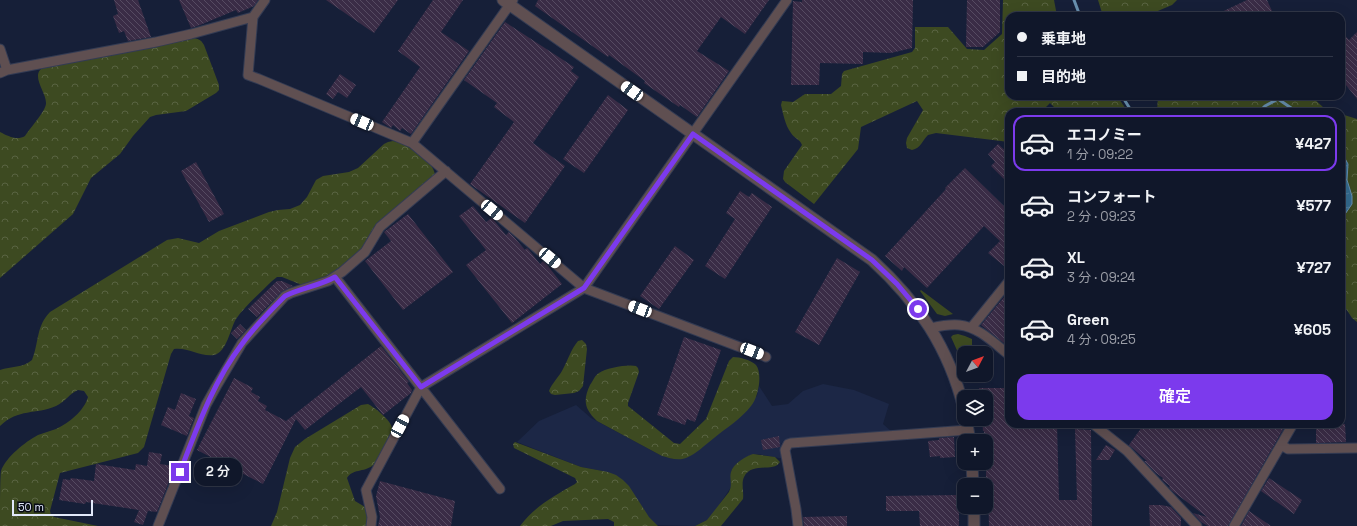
<!DOCTYPE html>
<html lang="ja">
<head>
<meta charset="utf-8">
<style>
  :root { --surface:#10172a; --page:#192032; --text:#f1f3f6; --muted:#9c9fa8; --line:#303647; --accent:#7c3aed }
  body { margin:0; font-family:"Space Grotesk","Noto Sans JP",sans-serif; background:var(--page); color:var(--text); height:100vh; display:flex; flex-direction:column; font-size:15px; white-space:nowrap }
  * { box-sizing:border-box; margin:0 }
  p { font-size:13px; color:var(--muted) }
  .icon { flex:none; width:22px; height:22px; fill:none; stroke:currentColor; stroke-width:2; stroke-linecap:round; stroke-linejoin:round }
  .map { position:relative; flex:1; overflow:hidden }
  .drawer { position:absolute; left:1005px; top:108px; width:340px; height:320px; display:flex; flex-direction:column; background:var(--surface); border-radius:12px; box-shadow:0 4px 16px #0002,0 0 0 1px var(--line) }
  .drawer>* { flex:none }
  .top-card { position:absolute; left:1005px; top:12px; width:340px; height:88px; border-radius:12px; box-shadow:0 4px 16px #0002,0 0 0 1px var(--line); display:grid; align-content:center; height:88px; padding:0 12px; background:var(--surface) }
  .needle { width:26px; rotate:49deg }
  .tools { position:absolute; left:957px; top:346px; display:grid; gap:8px }
  .tools a { display:grid; place-items:center; width:36px; height:36px; border-radius:8px; background:var(--surface); box-shadow:0 4px 16px #0002,0 0 0 1px var(--line); font-size:20px }
  .scale { position:absolute; left:12px; bottom:10px; width:81px; box-sizing:border-box; padding-left:4px; border:2px solid #e2e9fa; border-top:0; font-size:11px; line-height:14px; white-space:nowrap; color:#e2e9fa; -webkit-text-stroke:3px #060a15; paint-order:stroke }
  .end { position:absolute; width:18px; height:18px; margin:-9px; border:5px solid #7c3aed; background:#fff; box-shadow:0 0 0 2px #fff }
  .from { border-radius:50% }
  .bubble { position:absolute; height:28px; border-radius:12px; background:var(--surface); box-shadow:0 4px 16px #0002,0 0 0 1px var(--line); font-size:13px; font-weight:600; line-height:28px; text-align:center }
  .car { position:absolute; width:12px; height:24px; margin:-12px -6px; border-radius:5px; box-shadow:0 0 3px 1px #0007; background:linear-gradient(#fff 24%,#345 0 40%,#fff 0 76%,#345 0 86%,#fff 0) }
  .top-card b { display:flex; align-items:center; gap:14px; height:38px; font-size:15px }
  .top-card b+b { border-top:1px solid var(--line) }
  .top-card i { width:10px; height:10px; background:var(--text) }
  ul { padding:7px 0 0; list-style:none }
  li { display:flex; align-items:center; gap:12px; height:56px; margin:0 8px 6px; padding:0 4px; border:2px solid transparent; border-radius:12px }
  li div { flex:1 }
  li b { display:block; font-size:15px }
  li em { font-style:normal; font-weight:600 }
  li.on { border-color:var(--accent) }
  li>.icon { width:36px; height:36px; stroke-width:1.5 }
  .button { display:flex; gap:8px; margin-top:auto; padding:8px 12px }
  .button a { flex:1; height:46px; border-radius:12px; background:var(--accent); color:#fff; font-size:16px; font-weight:600; line-height:46px; text-align:center }
  .map>svg:first-child { display:block }
  .built { fill:#1c2746 }
  .green { fill:#3d4a21 }
  .forest { fill:url(#forest-crowns) }
  .water { fill:url(#water-ripples); stroke:#688fae }
  .lines { fill:none; stroke-linecap:round; stroke-linejoin:round }
  .stream { stroke:#688fae; stroke-width:3 }
  .building { fill:url(#building-back-hatch) }
  .minor-casing { stroke:#333b53; stroke-width:11 }
  .tertiary-casing { stroke:#333b53; stroke-width:13 }
  .minor { stroke:#5f4f51; stroke-width:9 }
  .tertiary { stroke:#5f4f51; stroke-width:11 }
  .route { stroke:#7c3aed; stroke-width:5 }
</style>
</head>
<body>
<div class="map">
<svg width="1357" height="526" viewBox="0 0 1357 526">
  <defs>
    <pattern id="forest-crowns" width="20" height="18" patternUnits="userSpaceOnUse"><rect width="20" height="18" fill="#3d4a21"/><path d="M2 6a3 3 0 1 1 6 0M12 15a3 3 0 1 1 6 0" fill="none" stroke="#596442"/></pattern>
    <pattern id="water-ripples" width="26" height="14" patternUnits="userSpaceOnUse"><rect width="26" height="14" fill="#33698d"/><path d="M2 4q2-2 4 0t4 0M15 11q2-2 4 0t4 0" fill="none" stroke="#507e9e"/></pattern>
    <pattern id="building-back-hatch" width="6" height="6" patternUnits="userSpaceOnUse"><rect width="6" height="6" fill="#3a2c46"/><path d="M-1 5l2 2M0 0l6 6M5-1l2 2" fill="none" stroke="#564b62"/></pattern>
  </defs>
  <rect width="100%" height="100%" fill="#161f38"/>
  <path class="built" d="M823,384l31,6 35,14 -6,20 9,8 -108,8 -3,4 3,15 -26,-5 -10,2 -15,12 -2,4v15l-18,27 -6,6 -12,6 -39,-1 -48,-53 -27,-5 -64,-25 22,-21 37,-16 15,13 71,38 11,3 84,-63 2,-10 13,20 16,-2 15,-13z"/>
  <path class="green" d="M921,290l32,24 -8,2 -8,-2 -17,-23z
    M958,334l7,2 7,3v14h-8v13l-13,-29 2,-2z"/>
  <path class="forest" d="M1003,0h51l3,16h-48v80h108l11,16h-69l-9,-9 -9,9h-32v30l-73,-9 -8,2c-6,6 -7,13 -16,15l-5,-2 -1,-5 1,-5 16,-28 -6,-9 -56,26 -3,22 -44,55 -29,-22 -2,-3 1,-8 18,-26c-2,-6 -8,-7 -11,-12 -6,-8 -8,-20 -10,-28l1,-4 11,1 12,-8h26l10,-8 1,-12 2,-3 68,-19 3,-4v-21h33l19,22 17,1 18,-16z
    M1098,0h79l-5,5 -19,8 2,3h-52z
    M192,38c6,0 9,2 12,7l15,40v5l-3,3 -30,18 -30,4 -6,2 -17,19 -13,18 -29,24 -18,36 -73,64v-146c8,4 17,9 25,4 5,-8 20,-24 21,-32 1,-12 -17,-29 -2,-37l113,-21z
    M1158,96h153l13,12 8,4h-175z
    M1341,114l16,5v203l-5,-4 -11,-17v-81l11,-16v-8l-5,-16 1,-16 -7,-13z
    M393,141c13,2 41,20 42,34l-72,75 -23,19 -13,9 -25,7 -20,-8h-5l-5,4c-11,11 -27,25 -36,38 -6,10 -9,33 -22,36 -14,2 -26,-8 -40,-6l-3,5 -27,93 -6,6 -78,20 -10,38 1,4 3,2 44,9h-98c0,-10 0,-49 1,-55 5,-14 24,-29 37,-36 6,-2 12,-4 18,-6 13,-6 28,-18 32,-32l-4,-6 -6,-1c-8,3 -13,12 -22,16 -21,9 -37,2 -56,20v-56c11,-4 23,-2 32,-10 7,-17 4,-34 18,-48l117,-72 11,-2 21,5 20,-12 50,-19 9,-2 12,-1 10,-4 7,-8 9,-17 7,-4 26,-4 9,-4 26,-24 4,-2z
    M582,340l4,4 1,5 -4,37 -4,5 -5,2 -19,2 -4,-1 -2,-3c3,-8 10,-14 14,-22 5,-9 8,-20 15,-28z
    M733,357c7,0 18,3 23,8 7,9 2,33 -5,41 -10,13 -25,22 -37,32 -9,7 -18,16 -28,20 -8,3 -17,0 -24,-2l-65,-35c-13,-12 -14,-21 -7,-36 3,-4 5,-10 9,-12 7,-5 29,-9 37,-7l2,2 1,4 -11,31v3l46,37 6,1 26,-25 23,-58z
    M368,404c6,3 23,16 24,24 2,7 -7,17 -10,23 -3,5 -5,12 -10,15 -8,6 -20,3 -25,12l8,23 10,6 3,10 -1,9h-96l6,-14 13,-54 5,-11 10,-8 56,-34z
    M515,442l66,25 27,5 8,3 7,5 6,6 20,31 9,9h-44v-4l-6,-3 -45,2 -12,5h-31c15,-20 34,-30 55,-42l2,-2 -2,-4 -61,-30 -1,-4z
    M753,454l22,3 5,5c-6,11 -28,-1 -36,15 -3,6 0,15 -1,22l-22,27h-26l12,-6 22,-28c4,-8 0,-13 2,-20 2,-8 15,-16 22,-18z"/>
  <path class="water" d="M1341,151l7,13 -1,16 5,16v8l-11,16z"/>
  <g class="lines">
    <path class="stream" d="M1074,0l6,16
      M1122,96l10,16
      M1259,112l6,-6 13,-7 19,13"/>
  </g>
  <path class="building" d="M114,0h24l13,37 -23,4 -4,-10 -5,2 -6,-17 5,-2z
    M179,0h79l-4,6 -16,7 -2,-3 -36,15 -9,3z
    M326,0h72l-24,33z
    M433,0h30l-22,32 28,19 -58,83 -9,-6 -2,3 -7,-6 -2,3 -9,-6 38,-55 -22,-16z
    M538,0h231l-24,34 -24,-17 -24,34 32,20 -32,46 -17,-12 -1,2 -35,-24 1,-2 -36,-26 -1,2 -73,-51z
    M802,0h111l-1,48 -21,5 -28,-1v12l-43,-1 -1,22h-28l2,-84 9,1z
    M967,0h33v32l-17,15h-17z
    M1247,0h20l5,11 -10,5h-49z
    M505,22l69,45 -3,4 8,6 -46,66 32,23 -40,57 -55,-39 44,-62 -20,-15 3,-4 -33,-23z
    M1341,31l8,9 8,-8v67l-11,-14 -5,4z
    M340,74l16,11 -9,13 -9,-6 -5,7 -7,-5z
    M608,95l20,15 -44,63 -21,-14z
    M998,144l11,10v22l-4,4 -14,-14 4,-4 -7,-8z
    M196,162l28,52 -15,8 -28,-51z
    M965,168l44,43v59l-21,-17 12,-12 -16,-15 -57,62 -23,-21 -2,4 -17,-15 61,-67 -1,-1z
    M740,191l9,6 3,-4 20,14 -47,72 -20,-13 30,-47 -9,-6z
    M473,206l13,16 6,-4 14,17 3,-3 5,5 11,13 2,-2 2,2 11,14 3,-3 5,5 14,18 -50,39 -46,-58 20,-15 -27,-34z
    M408,214l45,58 -50,38 -38,-49 26,-20 -7,-9z
    M675,246l19,14 -35,49 -19,-13z
    M837,258l23,14 -41,73 -24,-13z
    M277,281h5l11,5 -12,6 -24,25 -9,-8z
    M1009,291v56l-28,-22z
    M240,324l6,6 -9,9 -6,-6z
    M684,337l37,13 -26,72 -8,-3 -2,6 -28,-10z
    M381,346l28,36 -2,1 5,7 -1,3 -28,22 -22,-28 -56,43 -9,-11 -33,65 -66,-34 37,-72 19,10 -2,4 9,5 -2,4 9,5 -2,4 21,11z
    M979,388h30v36h48l2,76h18l-2,-71 16,1 1,96h-103l-1,-35h-2v-50h-2v-10h-1l-1,-12h4v-22h-7z
    M181,393l15,6 -7,17 5,2 -7,18 -26,-11 7,-18 7,3z
    M1144,424h142l-58,102h-20l-7,-4 -8,-9 14,4 -36,-27 -2,-3 1,-1 -8,-6 1,-2 -7,-5 -12,-12h3l-18,-16z
    M1316,424h29l1,18 -30,1z
    M779,436l1,11 -17,3 -2,-10z
    M954,437l1,20 -15,1v-2l-10,1 -2,-16 11,-1v-2z
    M1106,445l9,5 -6,10h-13z
    M149,452l13,2 -2,10 13,2 -3,13 -13,33 -9,-1 -5,14 -9,-3 5,-12 -53,-8 -1,2 -26,-4 4,-21 7,1 1,-2 23,3 2,-17 39,6 1,-6 11,2z
    M1269,478l33,22 -8,14 -33,-23z
    M380,481l75,20 -4,25h-73l2,-9 -4,-21z
    M959,495v31h-39l-1,-15h-33v-15z
    M1149,505h12l10,2 10,11v8h-31z
    M1249,511l22,15h-30z
    M847,516v10h-43l-1,-9z"/>
  <g class="lines">
    <defs>
      <path id="minor" d="M253,17l-5,58 11,4 153,64 172,145 182,69
        M0,49l7,21
        M0,73l7,-3 149,-28 35,-8 62,-17 12,-17
        M412,143l101,-143
        M335,277l165,212
        M931,328c9,-2 18,-4 28,-3 20,2 35,18 50,30
        M971,328l38,-47
        M1093,424l34,27 70,75
        M1281,445l7,4 69,-1
        M158,526l48,-121 10,-18 26,-44 43,-47 6,-3 37,-12 14,-9 23,-20 15,-25 66,-56
        M371,526l1,-9 -6,-27 55,-103 163,-99 203,-288
        M798,526l-2,-17 -11,-59 3,-6 3,-1 177,-13
        M1234,526l59,-102"/>
      <path id="tertiary" d="M503,0l369,260c46,42 77,88 92,149
        M966,419l4,22
        M972,463l1,22
        M974,507v19"/>
    </defs>
    <use href="#minor" class="minor-casing"/>
    <use href="#tertiary" class="tertiary-casing"/>
    <use href="#minor" class="minor"/>
    <use href="#tertiary" class="tertiary"/>
  </g>
  <g class="lines">
    <path class="route" d="M180,472c17,-44 33,-90 62,-128 12,-17 28,-33 43,-48 16,-8 34,-10 50,-19l86,110 163,-99 109,-154 179,126 25,24 21,25"/>
  </g>
</svg>
<div class="tools">
<a><svg class="needle" viewBox="-14 -14 28 28"><path d="M0-13l5 13h-10z" fill="#e53935"/><path d="M0 13l5-13h-10z" fill="#9c9fa8"/></svg></a>
<a><svg class="icon" aria-label="layers" viewBox="0 0 24 24"><path d="M12 4l9 5-9 5-9-5zM3 14l9 5 9-5"/></svg></a>
<a>+</a>
<a>−</a>
</div>
<div class="scale">50 m</div>
<i class="end from" style="left:918px;top:309px"></i>
<i class="end" style="left:180px;top:472px"></i>
<div class="bubble" style="left:194px;top:458px;width:48px">2 分</div>
<i class="car" style="left:632px;top:91px;rotate:305deg"></i>
<i class="car" style="left:362px;top:122px;rotate:293deg"></i>
<i class="car" style="left:492px;top:210px;rotate:130deg"></i>
<i class="car" style="left:550px;top:258px;rotate:130deg"></i>
<i class="car" style="left:640px;top:309px;rotate:291deg"></i>
<i class="car" style="left:752px;top:351px;rotate:111deg"></i>
<i class="car" style="left:400px;top:426px;rotate:28deg"></i>
<div class="top-card">
<b><i class="from"></i>乗車地</b>
<b><i></i>目的地</b>
</div>
<section class="drawer">
<ul>
<li class="on"><svg class="icon" aria-label="car" viewBox="0 0 24 24"><path d="M5 17H2v-5l4-1 3-4h7l3 4 3 1v5h-3M9 17h6M6 11h13"/><circle cx="7" cy="17" r="2"/><circle cx="17" cy="17" r="2"/></svg><div><b>エコノミー</b><p>1 分 · 09:22</p></div><em>¥427</em></li>
<li><svg class="icon" aria-label="car" viewBox="0 0 24 24"><path d="M5 17H2v-5l4-1 3-4h7l3 4 3 1v5h-3M9 17h6M6 11h13"/><circle cx="7" cy="17" r="2"/><circle cx="17" cy="17" r="2"/></svg><div><b>コンフォート</b><p>2 分 · 09:23</p></div><em>¥577</em></li>
<li><svg class="icon" aria-label="car" viewBox="0 0 24 24"><path d="M5 17H2v-5l4-1 3-4h7l3 4 3 1v5h-3M9 17h6M6 11h13"/><circle cx="7" cy="17" r="2"/><circle cx="17" cy="17" r="2"/></svg><div><b>XL</b><p>3 分 · 09:24</p></div><em>¥727</em></li>
<li><svg class="icon" aria-label="car" viewBox="0 0 24 24"><path d="M5 17H2v-5l4-1 3-4h7l3 4 3 1v5h-3M9 17h6M6 11h13"/><circle cx="7" cy="17" r="2"/><circle cx="17" cy="17" r="2"/></svg><div><b>Green</b><p>4 分 · 09:25</p></div><em>¥605</em></li>
</ul>
<div class="button"><a>確定</a></div>
</section>
</div>
</body>
</html>
